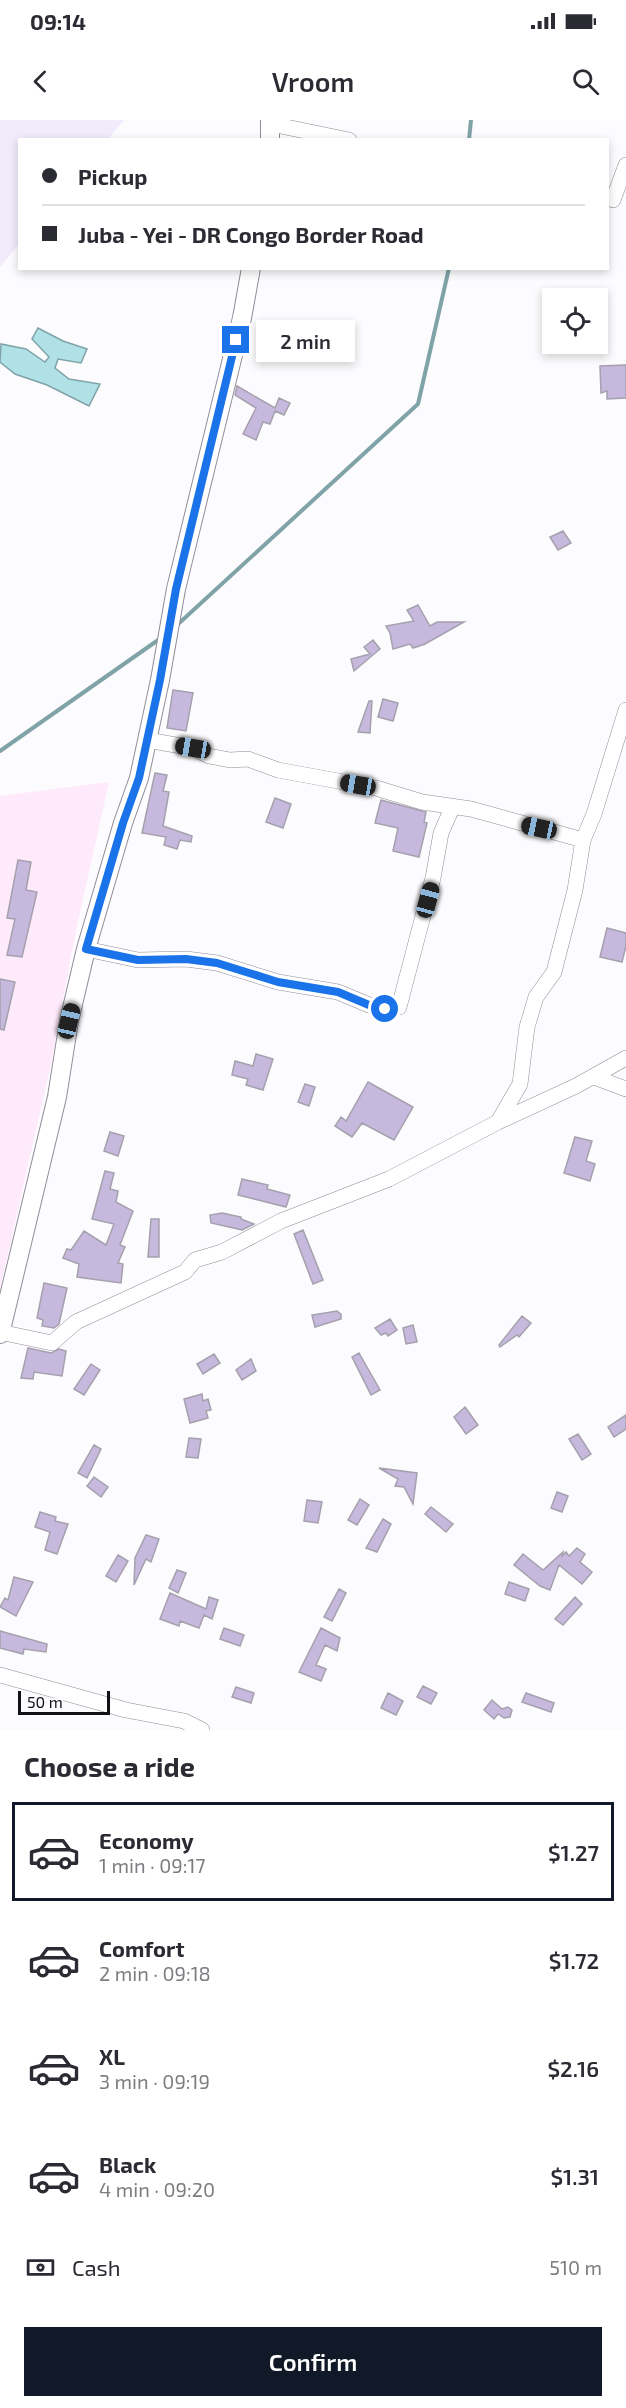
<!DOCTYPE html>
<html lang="en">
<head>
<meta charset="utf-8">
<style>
  :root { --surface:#fff; --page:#f2f2f3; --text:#2b2b33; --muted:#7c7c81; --line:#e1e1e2; --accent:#111827 }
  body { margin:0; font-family:"Exo 2",sans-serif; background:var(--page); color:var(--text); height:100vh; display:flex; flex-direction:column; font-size:22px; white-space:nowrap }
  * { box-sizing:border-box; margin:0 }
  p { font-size:20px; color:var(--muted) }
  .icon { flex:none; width:33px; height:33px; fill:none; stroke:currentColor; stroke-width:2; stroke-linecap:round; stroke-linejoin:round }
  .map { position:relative; height:1610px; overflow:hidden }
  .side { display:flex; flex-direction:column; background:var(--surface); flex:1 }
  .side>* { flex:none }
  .banner { position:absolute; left:18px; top:18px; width:591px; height:132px; border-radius:0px; box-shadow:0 3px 9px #0003; display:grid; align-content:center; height:132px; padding:0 24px; background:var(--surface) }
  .fabs { position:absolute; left:542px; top:168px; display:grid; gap:12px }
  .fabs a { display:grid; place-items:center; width:66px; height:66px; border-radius:0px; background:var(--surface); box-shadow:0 3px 9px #0003; font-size:30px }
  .scale { position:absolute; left:18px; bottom:15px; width:92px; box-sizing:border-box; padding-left:6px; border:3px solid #121115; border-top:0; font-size:16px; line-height:21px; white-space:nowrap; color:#121115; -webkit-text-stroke:4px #fcfbfd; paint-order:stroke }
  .end { position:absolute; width:27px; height:27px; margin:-14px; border:8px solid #1a73e8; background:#fff; box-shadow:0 0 0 3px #fff }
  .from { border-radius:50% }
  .bubble { position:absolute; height:42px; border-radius:0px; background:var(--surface); box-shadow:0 3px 9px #0003; font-size:20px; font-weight:600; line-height:42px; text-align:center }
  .car { position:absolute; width:18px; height:36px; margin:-18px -9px; border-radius:8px; box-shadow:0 0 4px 2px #0007; background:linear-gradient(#222 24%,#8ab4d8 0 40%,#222 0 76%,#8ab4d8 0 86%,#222 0) }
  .banner b { display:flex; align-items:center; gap:21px; height:57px; font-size:22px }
  .banner b+b { border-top:2px solid var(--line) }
  .banner i { width:15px; height:15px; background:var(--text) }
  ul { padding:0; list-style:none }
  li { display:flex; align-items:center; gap:18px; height:99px; margin:0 12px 9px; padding:0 12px; border:3px solid transparent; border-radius:0px }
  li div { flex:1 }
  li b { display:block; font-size:22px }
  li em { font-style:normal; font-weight:600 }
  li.on { border-color:var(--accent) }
  li>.icon { width:54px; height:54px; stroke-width:1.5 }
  h2 { padding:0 24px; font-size:27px; line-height:72px }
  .pay { display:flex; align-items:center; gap:15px; height:66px; padding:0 24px; font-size:22px }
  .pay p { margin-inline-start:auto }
  .button { display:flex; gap:12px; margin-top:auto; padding:12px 24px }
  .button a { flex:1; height:69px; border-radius:0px; background:var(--accent); color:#fff; font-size:24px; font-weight:600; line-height:69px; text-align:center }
  .status { display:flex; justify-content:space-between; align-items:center; height:42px; padding:0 30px; background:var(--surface); direction:ltr }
  .status svg { height:16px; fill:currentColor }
  header { display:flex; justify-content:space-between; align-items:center; height:78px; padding:0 24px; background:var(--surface); font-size:27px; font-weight:600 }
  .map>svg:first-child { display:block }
  .commercial { fill:#feeafa }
  .built { fill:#f2ebfc }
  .water { fill:#afe1e7; stroke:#80a3a8; stroke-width:1.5 }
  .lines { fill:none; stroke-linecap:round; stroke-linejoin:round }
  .stream { stroke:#80a3a8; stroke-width:4 }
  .building { fill:#c7b9dd; stroke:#a5a0ad; stroke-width:1.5 }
  .minor-casing { stroke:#918c99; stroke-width:16 }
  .major-casing { stroke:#918c99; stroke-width:20 }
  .minor { stroke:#fff; stroke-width:15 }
  .major { stroke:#fff; stroke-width:18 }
  .route { stroke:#1a73e8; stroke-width:8 }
</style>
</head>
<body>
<div class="status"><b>09:14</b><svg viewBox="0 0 49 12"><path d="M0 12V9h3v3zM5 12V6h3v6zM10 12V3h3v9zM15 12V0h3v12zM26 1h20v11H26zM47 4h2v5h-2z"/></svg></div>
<header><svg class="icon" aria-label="back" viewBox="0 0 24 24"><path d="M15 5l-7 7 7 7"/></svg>Vroom<svg class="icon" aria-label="search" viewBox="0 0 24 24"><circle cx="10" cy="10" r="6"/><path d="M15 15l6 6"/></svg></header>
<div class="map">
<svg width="626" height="1610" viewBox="0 0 626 1610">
  <rect width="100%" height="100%" fill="#fcfbfd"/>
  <path class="commercial" d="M109,662l-34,153 -25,133 -50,221v-493z"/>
  <path class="built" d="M0,0h124l-16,19 -88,1 -1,104 -19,23z"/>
  <path class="water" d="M38,208l25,13 24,8 -6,14 -23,-4 -3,9 14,11 31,5 -11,22 -42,-21 -32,-11 -15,-12 1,-18 25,5 19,13 4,-5 -17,-18z"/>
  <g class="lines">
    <path class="stream" d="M469,20l2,-20
      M176,506l242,-222 31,-136
      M0,631l161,-113"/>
  </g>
  <path class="building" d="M626,245v33l-19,1v-8l-6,2 -1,-27z
    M237,266l38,22 4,-10 11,5 -6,12 -9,-4 -5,13 -7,-2 -7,18 -13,-6 13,-26 -21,-13z
    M563,411l8,12 -13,7 -8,-13z
    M418,485l12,21 7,-4h27l-39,22 -12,4 -3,-4 -17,5 -3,-16 -4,-7 28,-5 -7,-11z
    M373,520l7,9 -26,22 -3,-12 19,-5 -6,-7z
    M173,570l20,3 -7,38 -19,-3z
    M383,579l15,4 -5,18 -15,-4z
    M369,581h3l-2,32 -12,-1z
    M155,653l12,2 -4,16 6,1 -6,34 29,10 -1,6 -11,-2 -3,9 -13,-4 2,-8 -24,-4z
    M275,678l16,6 -8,24 -17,-6z
    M381,680l45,12 -2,10 3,1 -8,34 -26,-6 5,-23 -23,-5z
    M18,740l13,2 -5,28 11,2 -15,65 -15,-2 8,-36 -8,-1z
    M607,808l19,5v13l-4,16 -22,-5z
    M0,859l15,3 -11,48 -4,-1z
    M256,934l17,5 -10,31 -17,-5 2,-6 -16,-4 3,-14 18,5z
    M368,962l45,25 -19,33 -32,-17 -10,14 -17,-11 6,-9 5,4z
    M305,964l10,3 -6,19 -11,-4z
    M110,1012l14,4 -6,20 -14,-5z
    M575,1017l17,4 -6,20 9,3 -5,17 -26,-8z
    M105,1051l9,2 -4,16 8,2 -2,11 17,9 -13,34 5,2 -7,16 5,1 -2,19 -44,-6 2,-13 -16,-6 4,-9 4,1 13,-19 22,14 8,-21 -22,-5z
    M242,1059l26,6 -1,4 23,6 -4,12 -48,-12z
    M222,1093l19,4v2l13,5 -12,6 -31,-7 -1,-8z
    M151,1099h8v38h-11z
    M303,1110l20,50 -10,4 -19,-50z
    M44,1163l23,5 -8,36 -5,4 -12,-2 1,-6 -6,-2z
    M337,1191l4,3v5l-26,8 -3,-12z
    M522,1196l9,7 -12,14 -2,-2 -17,12 -1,-2z
    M390,1199l7,11 -9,6 -2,-3 -5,2 -6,-7z
    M413,1205l4,17 -11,2 -3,-16z
    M28,1228l23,5 8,-4 7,2 -4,25 -28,-4 -1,7 -12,-1z
    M359,1233l21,37 -9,5 -19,-38z
    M214,1234l6,9 -17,11 -6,-10z
    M251,1239l5,12 -14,9 -6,-10z
    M91,1244l9,6 -16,25 -10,-6z
    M202,1274l1,7 5,-2 3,11 -5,1 2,7 -18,5 -6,-24z
    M465,1287l13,18 -12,9 -12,-17z
    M626,1295v14l-12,8 -6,-10z
    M578,1314l13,20 -9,6 -13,-21z
    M189,1318l12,1 -3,19 -12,-1z
    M94,1325l7,4 -14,29 -9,-5z
    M379,1348l38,5 -4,31 -9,-17 -9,-1 3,-7z
    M94,1357l14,10 -7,10 -14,-11z
    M557,1372l11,4 -6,16 -11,-4z
    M360,1379l9,6 -12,20 -9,-5z
    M307,1380l15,2 -4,21 -14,-2z
    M431,1387l22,17 -7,8 -21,-18z
    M40,1392l16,5 -1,4 13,3 -11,30 -12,-4 5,-18 -15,-5z
    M383,1399l8,5 -14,28 -11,-4z
    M146,1415l13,4 -8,23 -5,-3 -12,26 1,-27z
    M577,1428l8,6 -5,8 12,10 -10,12 -23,-19 -9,25 -10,-4 -26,-21 9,-11 20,16 20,-18 -1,4 4,-4 3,4z
    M118,1435l10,6 -12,21 -10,-6z
    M177,1450l9,3 -8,20 -9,-5z
    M14,1457l19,5 -17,34 -16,-9 5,-9 3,2z
    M509,1462l20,7 -4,12 -20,-7z
    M339,1469l7,4 -14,28 -8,-4z
    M170,1473l36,16 3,-12 9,3 -6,19 -8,-4 -5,13 -19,-7 -1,5 -19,-7z
    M575,1477l7,7 -19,21 -8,-6z
    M224,1508l20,7 -4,11 -20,-7z
    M321,1508l19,10 -3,13 -12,-6 -9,20 10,4 -5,12 -22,-9z
    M0,1511l47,13 -1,8 -22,-3 -1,5 -23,-6z
    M423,1566l14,7 -6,11 -14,-7z
    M236,1567l18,6 -3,10 -19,-6z
    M388,1573l15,8 -7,14 -15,-7z
    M526,1573l28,10 -3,9 -29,-10z
    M492,1580l10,9 6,-2 4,3 -2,7 -6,1 -6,-4 -4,5 -10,-9z"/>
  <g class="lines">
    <defs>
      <path id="minor" d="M271,4l78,16
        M613,80l13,-35
        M147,620l46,8 16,8 21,4 18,-1 30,11 98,18 46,14 49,7 112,31
        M86,829l52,11 48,-1 31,4 61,19 60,10 31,13 16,4 14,-2 34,-129 8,-45 12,-27
        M594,957l32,12
        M498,1002l22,-38 7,-57 9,-30 18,-25 21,-82 8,-50 11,-26 32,-104
        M0,1212l52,11 24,-21 109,-50 10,-12 27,-8 59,-31 108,-42 109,-57 78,-36 50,-28
        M0,1555l126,35 58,11 18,9"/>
      <path id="major" d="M270,20v-20
        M0,1214l57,-237 12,-76 17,-72 37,-126 16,-45 21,-98 16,-91 66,-271 9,-50"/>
    </defs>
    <use href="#minor" class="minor-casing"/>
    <use href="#major" class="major-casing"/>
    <use href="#minor" class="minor"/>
    <use href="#major" class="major"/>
  </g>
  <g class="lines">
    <path class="route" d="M236,220l-60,249 -16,91 -21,98 -16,45 -37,126 52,11 48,-1 31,4 61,19 60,10 31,13 16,4"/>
  </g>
</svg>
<div class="fabs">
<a><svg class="icon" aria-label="locate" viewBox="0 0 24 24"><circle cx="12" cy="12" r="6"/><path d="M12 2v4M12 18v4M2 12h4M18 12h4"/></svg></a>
</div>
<div class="scale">50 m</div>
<i class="end from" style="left:385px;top:889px"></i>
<i class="end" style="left:236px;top:220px"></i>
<div class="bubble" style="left:256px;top:200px;width:99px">2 min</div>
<i class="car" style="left:193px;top:628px;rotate:280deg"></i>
<i class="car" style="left:358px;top:665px;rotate:280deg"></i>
<i class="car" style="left:539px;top:708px;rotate:282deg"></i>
<i class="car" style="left:428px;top:780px;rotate:15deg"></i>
<i class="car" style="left:69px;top:901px;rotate:13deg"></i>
<div class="banner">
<b><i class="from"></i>Pickup</b>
<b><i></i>Juba - Yei - DR Congo Border Road</b>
</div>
</div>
<section class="side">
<h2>Choose a ride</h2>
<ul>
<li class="on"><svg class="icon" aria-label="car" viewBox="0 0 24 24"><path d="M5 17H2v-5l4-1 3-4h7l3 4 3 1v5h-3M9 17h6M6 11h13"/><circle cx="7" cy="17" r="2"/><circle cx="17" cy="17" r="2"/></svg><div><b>Economy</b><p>1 min · 09:17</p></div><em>$1.27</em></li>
<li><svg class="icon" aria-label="car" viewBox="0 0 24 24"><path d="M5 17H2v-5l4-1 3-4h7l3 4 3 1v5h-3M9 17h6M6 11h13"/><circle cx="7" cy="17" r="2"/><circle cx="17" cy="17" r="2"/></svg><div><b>Comfort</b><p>2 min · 09:18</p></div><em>$1.72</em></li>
<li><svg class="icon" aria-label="car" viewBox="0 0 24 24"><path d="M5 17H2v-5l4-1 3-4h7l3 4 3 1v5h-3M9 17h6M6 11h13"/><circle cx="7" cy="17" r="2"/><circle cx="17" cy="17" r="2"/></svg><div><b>XL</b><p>3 min · 09:19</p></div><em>$2.16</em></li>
<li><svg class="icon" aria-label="car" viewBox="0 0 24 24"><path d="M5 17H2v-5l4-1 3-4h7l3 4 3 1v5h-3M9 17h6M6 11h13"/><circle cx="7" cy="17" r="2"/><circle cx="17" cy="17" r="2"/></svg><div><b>Black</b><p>4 min · 09:20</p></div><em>$1.31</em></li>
</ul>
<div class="pay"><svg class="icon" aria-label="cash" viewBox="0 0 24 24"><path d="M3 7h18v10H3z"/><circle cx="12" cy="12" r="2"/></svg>Cash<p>510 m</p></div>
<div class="button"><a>Confirm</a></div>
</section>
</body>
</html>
